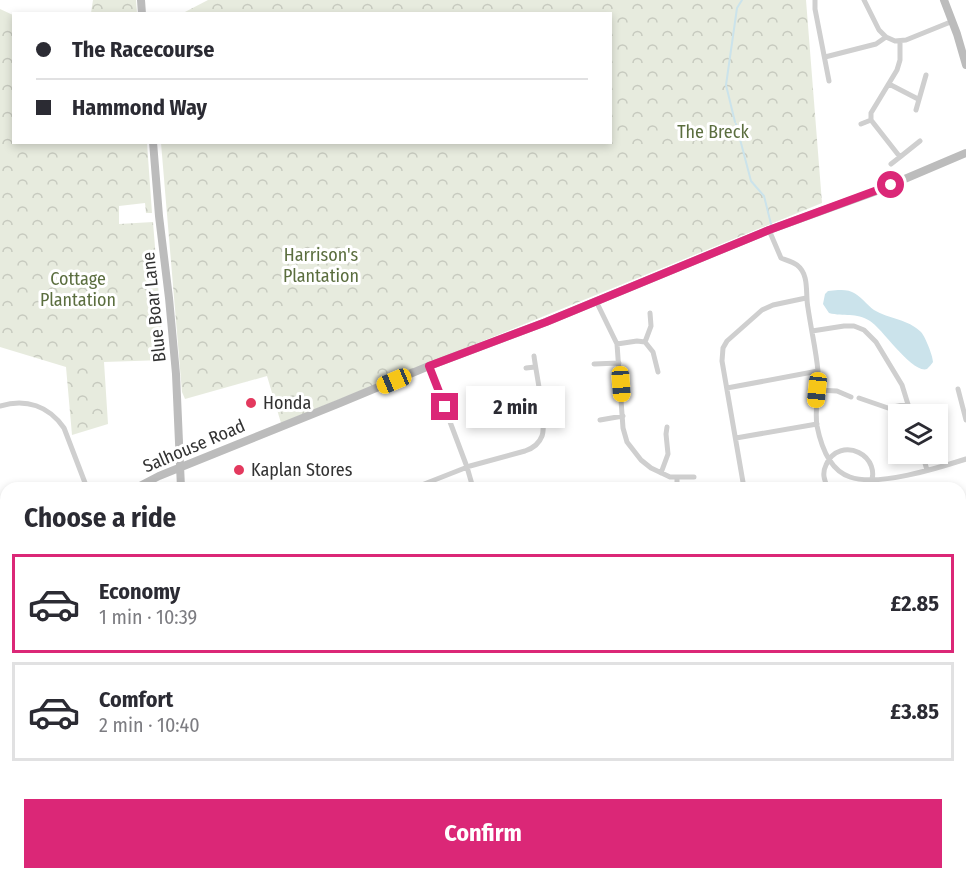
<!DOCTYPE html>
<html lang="en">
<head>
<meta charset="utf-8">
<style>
  :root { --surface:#fff; --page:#f2f2f3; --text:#2b2b33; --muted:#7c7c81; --line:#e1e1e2; --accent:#db2777 }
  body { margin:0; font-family:"Fira Sans Condensed",sans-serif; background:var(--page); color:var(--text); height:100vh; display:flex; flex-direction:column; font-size:22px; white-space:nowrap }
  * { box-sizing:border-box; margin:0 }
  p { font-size:20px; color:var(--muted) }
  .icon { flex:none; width:33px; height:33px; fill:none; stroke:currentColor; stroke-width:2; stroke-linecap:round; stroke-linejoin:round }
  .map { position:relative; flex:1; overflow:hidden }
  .details { position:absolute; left:0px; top:482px; width:966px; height:398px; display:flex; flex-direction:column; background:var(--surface); border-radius:18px 18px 0 0; box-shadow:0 3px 9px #0003 }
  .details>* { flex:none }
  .guide { position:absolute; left:12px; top:12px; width:600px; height:132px; border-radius:0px; box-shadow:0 3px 9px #0003; display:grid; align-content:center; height:132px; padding:0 24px; background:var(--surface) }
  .buttons { position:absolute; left:888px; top:404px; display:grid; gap:12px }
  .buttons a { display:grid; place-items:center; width:60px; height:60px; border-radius:0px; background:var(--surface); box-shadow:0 3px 9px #0003; font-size:30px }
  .end { position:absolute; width:27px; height:27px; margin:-14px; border:8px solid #db2777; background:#fff; box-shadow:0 0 0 3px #fff }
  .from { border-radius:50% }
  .bubble { position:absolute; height:42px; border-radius:0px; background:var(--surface); box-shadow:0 3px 9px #0003; font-size:20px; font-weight:700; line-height:42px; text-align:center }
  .car { position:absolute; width:18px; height:36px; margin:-18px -9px; border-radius:8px; box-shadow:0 0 4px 2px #0007; background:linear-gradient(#f5c518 24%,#345 0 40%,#f5c518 0 76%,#345 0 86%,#f5c518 0) }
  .guide b { display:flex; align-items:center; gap:21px; height:57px; font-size:22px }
  .guide b+b { border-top:2px solid var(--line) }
  .guide i { width:15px; height:15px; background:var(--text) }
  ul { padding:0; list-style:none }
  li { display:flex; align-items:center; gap:18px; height:99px; margin:0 12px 9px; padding:0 12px; border:3px solid var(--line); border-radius:0px }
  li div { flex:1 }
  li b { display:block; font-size:22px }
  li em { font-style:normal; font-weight:700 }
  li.current { border-color:var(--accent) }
  li>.icon { width:54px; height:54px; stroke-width:1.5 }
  h2 { padding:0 24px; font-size:27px; line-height:72px }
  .button { display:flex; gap:12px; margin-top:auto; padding:12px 24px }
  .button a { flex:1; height:69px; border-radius:0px; background:var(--accent); color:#fff; font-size:24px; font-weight:700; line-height:69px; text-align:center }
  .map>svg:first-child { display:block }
  .forest { fill:url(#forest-crowns) }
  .water { fill:#cbe3eb }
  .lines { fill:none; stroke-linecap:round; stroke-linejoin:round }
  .stream { stroke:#cbe3eb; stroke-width:2 }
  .street { stroke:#cfcfcf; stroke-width:5 }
  .secondary { stroke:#bcbcbc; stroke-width:8 }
  .route { stroke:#db2777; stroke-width:8 }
  .poi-dot { fill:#e3395e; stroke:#fff; stroke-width:2 }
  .labels { text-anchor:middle; stroke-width:6; stroke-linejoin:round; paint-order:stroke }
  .park-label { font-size:18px; fill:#5b6e3f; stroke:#fff }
  .street-label { font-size:18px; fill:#323232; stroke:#fff }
  .poi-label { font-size:18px; fill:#323232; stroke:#fff; text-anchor:start }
</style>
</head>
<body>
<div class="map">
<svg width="966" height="878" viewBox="0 0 966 878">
  <defs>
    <pattern id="forest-crowns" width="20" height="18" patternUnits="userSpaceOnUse" patternTransform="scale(1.5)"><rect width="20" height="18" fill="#e7ebde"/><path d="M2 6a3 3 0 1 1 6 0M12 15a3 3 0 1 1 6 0" fill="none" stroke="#c7cabf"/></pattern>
  </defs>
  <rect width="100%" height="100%" fill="#fff"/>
  <path class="forest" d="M93,0h43l1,13h-46z
    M208,0h598l16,203 -541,220 -14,-47 -82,23 -3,-7 -21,-249 449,-1v-128l-427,-1z
    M0,9l13,6 1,127 133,1 5,70h-6l-1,-10 -26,3v18l34,-2 11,138 -60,2 4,62 -36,11 -6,-68 -66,-20z
    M966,580v116l-6,3v-117z
    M6,626v226l-6,-3v-220z
    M966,717v45l-6,4v-48z
    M50,873h69l-2,5h-57z
    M222,873h575l-2,5h-572z"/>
  <path class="water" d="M838,290c4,0 10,0 14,2 8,3 15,13 22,18 15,9 34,9 47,22 4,4 12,24 12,30 -1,2 -5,6 -6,7 -15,5 -45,-41 -57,-48 -14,-9 -26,-4 -41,-8l-6,-9 2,-10 3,-3z"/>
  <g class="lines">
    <path class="stream" d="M735,122l-9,-37 11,-77 5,-8
      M736,124l15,57 13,15 7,28"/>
    <path class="street" d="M815,0v9l14,72
      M864,0l15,30 7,7 9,4 11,-1 47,-19
      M900,41v19l-3,10 -26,43v7l29,37 20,-16
      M825,57l51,-13 10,-7
      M889,84l29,15
      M916,110l10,-35
      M861,124l10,-4
      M891,164l9,-7
      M769,230l12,28c5,2 12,4 16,7 13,10 8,29 11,43 3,21 8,42 10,63 2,18 -4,36 -1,55 4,20 12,44 33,51 28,10 88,-9 116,-18
      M596,301l21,43 6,84 4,14 14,18 10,8 19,9h24
      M812,331l32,-5h10l10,4 12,12 26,43 9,29
      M645,342l6,-16 -1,-13
      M617,344l20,-3 8,1 8,10 5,20
      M594,364l25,-1
      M429,366l38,101 6,21
      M526,368l9,-1
      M727,388l91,-17
      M958,389l8,31
      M817,390l20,1 14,6
      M859,398l29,10 20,-4
      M0,406c26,-8 49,0 64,22l23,60
      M600,420l23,-4
      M736,438l81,-14
      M922,453l5,17
      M661,473l7,-19 -2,-20 1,-7
      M677,477v11
      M414,488l56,-22 55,-15c9,-3 14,-7 17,-15 5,-13 -6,-63 -8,-80
      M744,488l-22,-127 1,-13 4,-7 35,-31 11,-5 33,-7
      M828,488c-4,-8 -6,-15 -2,-23 13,-31 60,-10 43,23
      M0,624l6,-2
      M0,867h6
      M36,873l11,5
      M122,878l2,-5"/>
    <path class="secondary" d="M141,0l1,14
      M944,0l13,34 9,31
      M153,142l6,74 10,82 7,76 5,114
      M136,488l23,-12 181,-73 89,-37 117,-44 223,-92 105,-38 92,-39
      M0,543l6,-2
      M213,873v5"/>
  </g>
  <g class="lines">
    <path class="route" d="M445,407l-16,-41 117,-44 223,-92 122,-45"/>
  </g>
  <g class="poi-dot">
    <circle cx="251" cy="403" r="6"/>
    <circle cx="239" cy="470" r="6"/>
  </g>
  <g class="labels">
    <g class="park-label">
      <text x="713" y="138">The Breck</text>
      <text x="321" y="261">Harrison's<tspan x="321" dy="21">Plantation</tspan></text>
      <text x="78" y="285">Cottage<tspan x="78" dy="21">Plantation</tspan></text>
    </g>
    <g class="street-label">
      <text transform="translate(154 307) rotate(-96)" y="6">Blue Boar Lane</text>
      <text transform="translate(194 446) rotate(-23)" y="6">Salhouse Road</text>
    </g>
    <g class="poi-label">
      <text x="263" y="409">Honda</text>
      <text x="251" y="476">Kaplan Stores</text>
    </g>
  </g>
</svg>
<div class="buttons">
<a><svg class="icon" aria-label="layers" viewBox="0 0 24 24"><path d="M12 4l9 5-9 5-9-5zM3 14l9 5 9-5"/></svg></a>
</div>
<i class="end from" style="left:891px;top:185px"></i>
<i class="end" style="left:445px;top:407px"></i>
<div class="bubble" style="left:466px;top:386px;width:99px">2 min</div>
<i class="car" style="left:394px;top:381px;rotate:247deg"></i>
<i class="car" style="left:621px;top:384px;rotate:176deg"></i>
<i class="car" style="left:817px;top:390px;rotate:186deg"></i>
<div class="guide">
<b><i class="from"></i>The Racecourse</b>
<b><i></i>Hammond Way</b>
</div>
<section class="details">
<h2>Choose a ride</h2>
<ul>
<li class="current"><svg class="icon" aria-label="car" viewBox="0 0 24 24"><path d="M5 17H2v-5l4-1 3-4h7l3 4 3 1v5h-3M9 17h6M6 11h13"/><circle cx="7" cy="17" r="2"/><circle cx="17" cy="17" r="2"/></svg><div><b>Economy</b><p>1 min · 10:39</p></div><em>£2.85</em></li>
<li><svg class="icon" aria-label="car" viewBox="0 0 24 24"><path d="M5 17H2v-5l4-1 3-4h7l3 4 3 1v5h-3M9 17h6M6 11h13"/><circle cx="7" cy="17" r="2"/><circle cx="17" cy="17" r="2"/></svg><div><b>Comfort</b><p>2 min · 10:40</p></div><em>£3.85</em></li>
</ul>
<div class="button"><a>Confirm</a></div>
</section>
</div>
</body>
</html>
